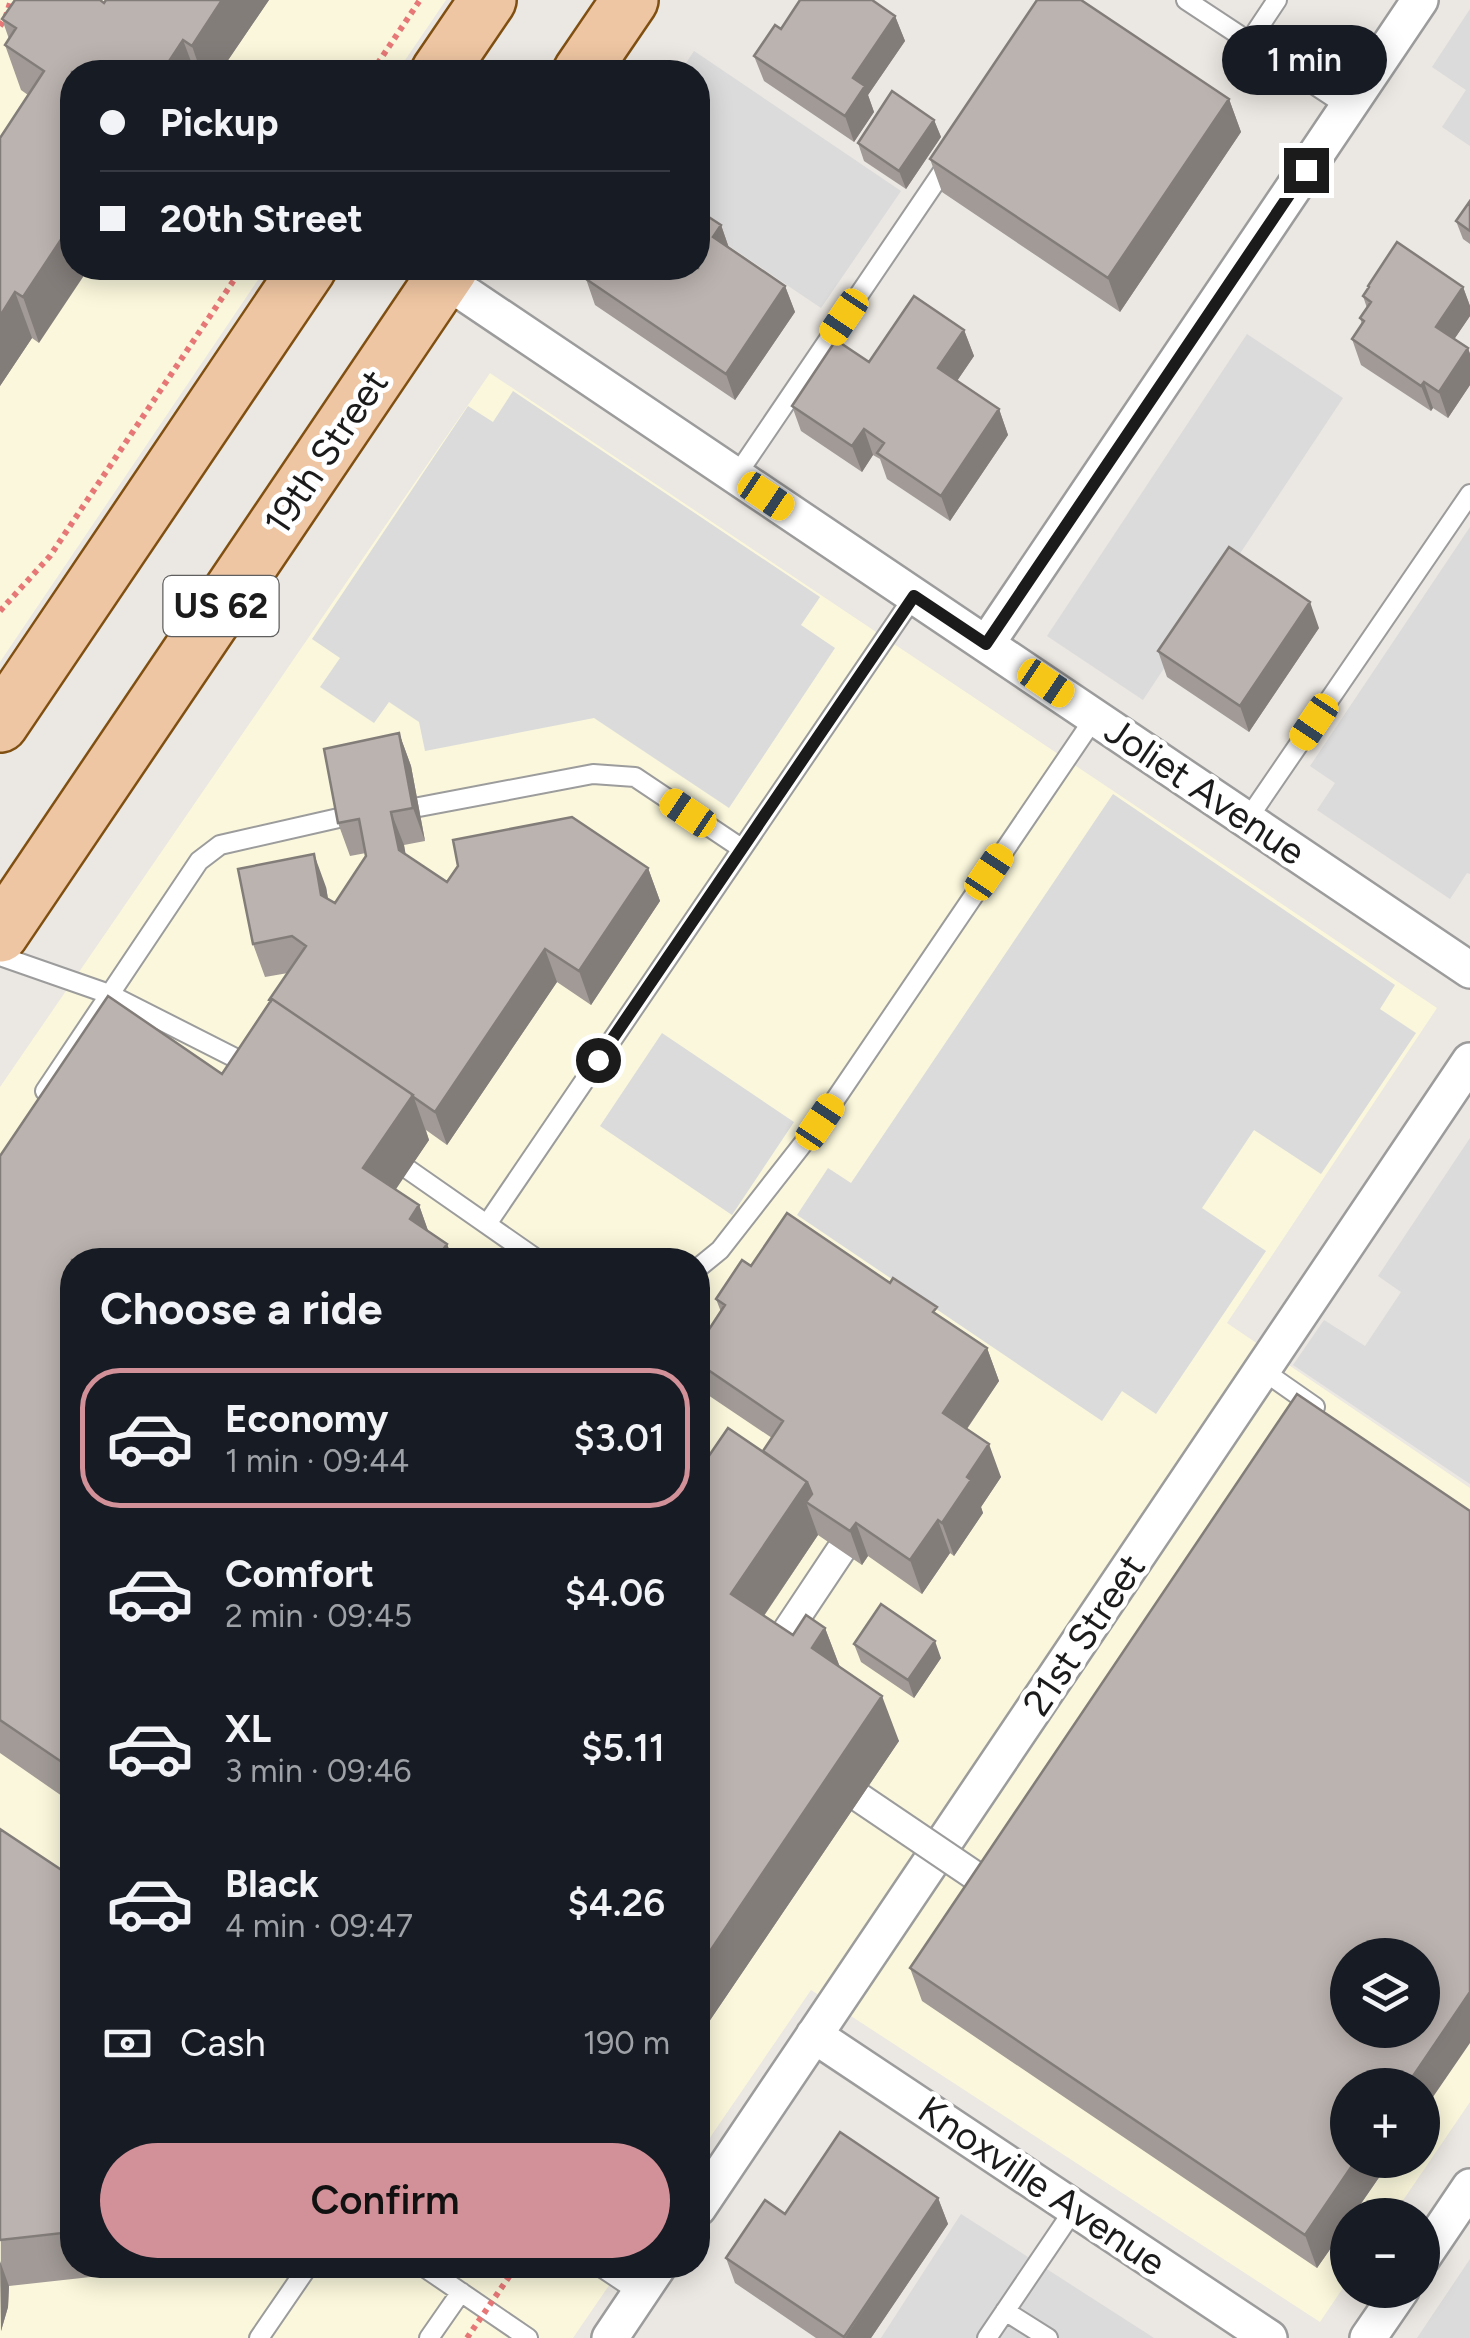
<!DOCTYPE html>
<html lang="en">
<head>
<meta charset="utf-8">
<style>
  :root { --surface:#171b24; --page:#242831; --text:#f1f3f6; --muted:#9ea1a6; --line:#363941; --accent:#d29199 }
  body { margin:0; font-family:Figtree,sans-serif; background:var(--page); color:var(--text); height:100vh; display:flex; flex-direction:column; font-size:38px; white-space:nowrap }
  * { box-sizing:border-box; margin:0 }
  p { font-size:32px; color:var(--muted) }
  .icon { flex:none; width:55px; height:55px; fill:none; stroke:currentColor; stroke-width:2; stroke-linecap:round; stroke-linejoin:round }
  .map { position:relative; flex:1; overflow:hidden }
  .panel { position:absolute; left:60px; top:1248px; width:650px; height:1030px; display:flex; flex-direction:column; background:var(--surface); border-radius:40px; box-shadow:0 5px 25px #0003 }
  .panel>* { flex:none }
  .guide { position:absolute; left:60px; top:60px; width:650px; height:220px; border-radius:40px; box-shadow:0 5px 25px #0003; display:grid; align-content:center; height:220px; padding:0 40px; background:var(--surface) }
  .controls { position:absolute; left:1330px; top:1938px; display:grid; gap:20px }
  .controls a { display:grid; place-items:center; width:110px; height:110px; border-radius:50%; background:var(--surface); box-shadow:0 5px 25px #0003; font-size:50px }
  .end { position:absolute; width:45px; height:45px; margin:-22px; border:12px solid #1b1b1b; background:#fff; box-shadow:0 0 0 5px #fff }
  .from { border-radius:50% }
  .bubble { position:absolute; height:70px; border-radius:35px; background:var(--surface); box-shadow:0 5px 25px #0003; font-size:32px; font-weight:600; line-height:70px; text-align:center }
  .car { position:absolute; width:30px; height:60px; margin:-30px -15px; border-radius:12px; box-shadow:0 0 8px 2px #0007; background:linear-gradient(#f5c518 24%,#345 0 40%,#f5c518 0 76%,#345 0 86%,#f5c518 0) }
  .guide b { display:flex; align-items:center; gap:35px; height:95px; font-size:38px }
  .guide b+b { border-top:2px solid var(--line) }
  .guide i { width:25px; height:25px; background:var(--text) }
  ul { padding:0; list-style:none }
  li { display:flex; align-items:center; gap:30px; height:140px; margin:0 20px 15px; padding:0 20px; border:5px solid transparent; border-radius:40px }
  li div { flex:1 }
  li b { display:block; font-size:38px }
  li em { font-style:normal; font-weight:600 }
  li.on { border-color:var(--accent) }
  li>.icon { width:90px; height:90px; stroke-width:1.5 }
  h2 { padding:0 40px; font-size:45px; line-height:120px }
  .pay { display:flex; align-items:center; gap:25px; height:110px; padding:0 40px; font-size:38px }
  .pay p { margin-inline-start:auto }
  .action { display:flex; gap:20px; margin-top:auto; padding:20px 40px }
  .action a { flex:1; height:115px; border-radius:60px; background:var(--accent); color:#111; font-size:40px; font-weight:600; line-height:115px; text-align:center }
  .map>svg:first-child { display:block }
  .education { fill:#faf7dc; fill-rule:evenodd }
  .parking { fill:#dbdbdb }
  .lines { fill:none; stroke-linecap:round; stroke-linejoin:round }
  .service-casing { stroke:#9c9c9c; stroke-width:22 }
  .pedestrian-casing { stroke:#9c9c9c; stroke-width:32 }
  .minor-casing { stroke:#9c9c9c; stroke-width:40 }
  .primary-casing { stroke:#805012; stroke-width:60 }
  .path { stroke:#e77777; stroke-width:6; stroke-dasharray:5 5; stroke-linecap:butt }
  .service { stroke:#fff; stroke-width:18 }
  .pedestrian { stroke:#fff; stroke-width:28 }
  .minor { stroke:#fff; stroke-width:35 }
  .primary { stroke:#efc6a3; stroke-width:55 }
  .pedestrian-bridge-casing { stroke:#9c9c9c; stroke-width:32; stroke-linecap:butt }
  .path-bridge { stroke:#e77777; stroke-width:6; stroke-dasharray:5 5; stroke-linecap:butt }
  .pedestrian-bridge { stroke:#fff; stroke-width:28 }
  .wall { fill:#a19a96 }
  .shaded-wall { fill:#837d7a }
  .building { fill:#bbb3af; stroke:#837d7a; stroke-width:2.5; fill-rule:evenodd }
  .route { stroke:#1b1b1b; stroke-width:12 }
  .labels { text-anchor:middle; stroke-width:10; stroke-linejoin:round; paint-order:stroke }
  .shield { fill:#fff; stroke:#5f5f5f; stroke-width:2.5 }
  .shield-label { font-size:35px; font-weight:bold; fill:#1b1b1b }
  .street-label { font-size:38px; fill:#1b1b1b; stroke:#fff }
</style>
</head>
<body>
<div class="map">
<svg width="1470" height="2338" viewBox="0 0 1470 2338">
  <rect width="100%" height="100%" fill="#ebe7e2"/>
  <path class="education" d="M0,0h446l-49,72h-325v196h194l-266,394z
    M490,373l947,635 -210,315 243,165v614l-77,113h-45l-1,67 -27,40 -509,-332 -113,165v-895h-626v1005h551l-50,73h-573v-1251zM1348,1955h74v75h-74zM1348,2085h74v75h-74z"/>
  <path class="parking" d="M1470,9v137l-28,-19 24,-37 -34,-23z
    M694,51l207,140 -80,117 -123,-83v-153h-18z
    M1247,334l96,64 -200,302 -96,-64z
    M513,391l307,206 -19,28 34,23 -106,160 -135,-90 -169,33 -6,-29 -30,-20 -15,21 -54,-36 20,-29 -28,-19 156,-233 25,16z
    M1470,527v347l-3,-1 -17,26 -133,-89 18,-27 -25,-17z
    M1113,794l282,191 -15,24 36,24 -95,141 -67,-44 -52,78 64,43 -110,163 -34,-23 -20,30 -305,-206 31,-47 23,15z
    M662,1033l132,89 -62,93 -132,-89z
    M1470,1138v346l-177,-119 31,-45 41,26 36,-54 -23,-16z
    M961,2214l193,124h-273z
    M1470,2259v79h-53z"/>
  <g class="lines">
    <defs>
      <path id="service" d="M1186,0l162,107
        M1249,42l28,-42
        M736,476l213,-314
        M419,807l174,-33 42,3 106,71
        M1247,820l223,-326
        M0,956l109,38 142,72
        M45,1091l154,-230 21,-16 123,-28
        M409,1170l129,90
        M487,1224l427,-628
        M698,1268l22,-18 100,-128 275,-405
        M1262,1370l53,37
        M421,2265l107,73
        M598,2265l42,28
        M1005,2311l43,27
        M259,2338l50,-73
        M429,2338l32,-46
        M987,2338l88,-130"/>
      <path id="pedestrian" d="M771,1655l70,-105"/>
      <path id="minor" d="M442,278l1028,692
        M987,643l433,-643
        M814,2035l455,303
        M698,2208l772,-1147
        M1422,2258l48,-71
        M610,2338l49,-73
        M1368,2338l33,-48"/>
      <path id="primary" d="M439,72l49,-72
        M581,72l49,-72
        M0,724l308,-456
        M0,934l450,-666"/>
    </defs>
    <use href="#service" class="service-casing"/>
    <use href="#pedestrian" class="pedestrian-casing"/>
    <use href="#minor" class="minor-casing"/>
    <use href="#primary" class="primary-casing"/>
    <path class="path" d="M0,26l5,-7 6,-19
      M372,72l48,-72
      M0,611l50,-55 192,-288"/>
    <use href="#service" class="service"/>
    <use href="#pedestrian" class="pedestrian"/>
    <use href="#minor" class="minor"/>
    <use href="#primary" class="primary"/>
    <defs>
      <path id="pedestrian-bridge" d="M860,1798l136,92"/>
    </defs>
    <use href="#pedestrian-bridge" class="pedestrian-bridge-casing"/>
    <path class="path-bridge" d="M467,2338l50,-73"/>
    <use href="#pedestrian-bridge" class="pedestrian-bridge"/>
  </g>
  <path class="wall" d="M269,0l-49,72h-148l-33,271 -7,-5 -32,48 28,-291 -7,-5 -16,-45 4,-6 -7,-20 102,-16z
    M895,16l10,25 -37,54 6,17 -20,30 -90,-61 -10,-25 27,-27z
    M1229,99l12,33 -121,180 -178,-120 -12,-33z
    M934,120l7,17 -35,52 -42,-28 -6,-18z
    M1470,201v43l-7,-5 -7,-18z
    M721,225l8,23 56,38 10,26 -60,88 -140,-95 -9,-26z
    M1368,286l95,1 7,19v10l-16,23 14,9 2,6v31l-22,33 -15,-10 -2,3 -70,-46 -9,-26 10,-15 -2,-6 7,-10 -4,-12 6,-7z
    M964,330l10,26 -17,25 42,28 9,26 -58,86 -63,-42 -7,-20 -7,-4 -11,17 -61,-41 -9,-25 77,-44z
    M1319,628l-70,104 -82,-55 -9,-26z
    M399,733l12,33 14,75 -21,4 1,9 42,28 201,-14 12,33 -69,104 -34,-23 -110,163 -21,-15 3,10 -34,49 24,16 9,26 19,13 6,16h-381v543l-72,-50v-597l222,-82 66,-101 -23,4 -12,-33 73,-57 2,12 7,4 31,-47v-3l-16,3 -12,-33z
    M751,1266l189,51 47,31 12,33 -32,48 34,48 -20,30 2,6 -29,43 -4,-3 -28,41 -54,-38 -6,9 -44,-30 -54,81 29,19 32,-7 15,39 59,74 -201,297v-579l6,4 59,-12 9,-13 -70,-47 -4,-11v-34l23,-34 -5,-13z
    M854,1644l87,14 -27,40 -53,-36z
    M0,1829l72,48v388h81l1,5 -145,16 -1,21 -7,24z
    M910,1968l438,192h43l-74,108 -395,-267z
    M938,2198l10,26 -77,114h-55l-81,-55 -9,-25 59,-44z"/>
  <path class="shaded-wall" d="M222,0h47l-49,72h-19l-9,-26z
    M895,16l10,25 -37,54 6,17 -20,30 -9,-26 8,-38z
    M183,40l12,32h-33z
    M1229,99l12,33 -121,180 -12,-34z
    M934,120l7,17 -35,52 -7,-18z
    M72,223v45h17l-50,75 -16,-46z
    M721,225l9,26 -17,-14z
    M785,286l10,26 -60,88 -9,-26z
    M1463,287l7,19v10l-25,37 -9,-26z
    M15,292l17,46 -32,48v-70z
    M964,330l10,26 -26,38 -10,-26z
    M1468,348l2,6v31l-22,33 -9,-26z
    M1424,382l9,26 -2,3 -10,-25z
    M999,409l9,26 -58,86 -9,-25z
    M864,429l9,26 -11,17 -10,-26z
    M1310,602l9,26 -70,104 -9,-26z
    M399,733l12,33 14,75 -12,-33z
    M391,812l13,33 7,38 -12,-33z
    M314,854l12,33 7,41 -12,-33z
    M648,868l12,33 -69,104 -12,-34z
    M545,949l12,33 -110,163 -12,-33z
    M413,1095l16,45 -49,73 -17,-45z
    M419,1205l16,45 -25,-31z
    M447,1244l6,16h-17z
    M987,1348l12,33 -44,65 -12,-33z
    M989,1444l12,33 -20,30 2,6 -29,43 -12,-33 25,-46z
    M807,1482l10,27 -11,-7 12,33 -70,104 -17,-45z
    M938,1520l12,33 -28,41 -12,-34z
    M856,1523l12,33 -6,9 -12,-34z
    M825,1628l17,45 -30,-25z
    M935,1641l6,17 -27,40 -6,-18z
    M882,1696l17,45 -201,297v-69z
    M1470,1992v51l-48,70v-28h-15z
    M1356,2160h35l-38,55h-5v9l-31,44 -12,-33z
    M938,2198l10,26 -77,114h-26z
    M0,2261l9,25 -1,21 -7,24z"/>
  <path class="building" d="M15,0h85l4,3 2,-3h116l-30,46 -9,-6 -21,32h-90v151l-49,74 -8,-5 -15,24v-178l44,-67 -39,-26 11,-17 -14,-9z
    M800,0h72l23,16 -42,62 12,8 -20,30 -91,-60 21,-31 6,4z
    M1037,0h44l148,99 -121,179 -178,-119z
    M892,91l42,29 -35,51 -41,-28z
    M1470,201v30l-14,-10z
    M698,210l23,15 -8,12 72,49 -59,88 -140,-95 7,-11h105z
    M1397,242l66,45 -27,40 32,21 -29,44 -15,-10 -3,4 -69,-47 12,-18 -4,-3 11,-16 -8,-6 6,-9 -1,-1z
    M914,296l50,34 -26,38 61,41 -58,87 -64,-43 7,-10 -20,-14 -12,17 -60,-40 44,-66 33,22z
    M1229,547l81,55 -70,104 -82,-55z
    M399,733l14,75 -22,4 8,38 48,32 11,-16 -5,-26 119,-23 76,51 -69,103 -34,-22 -110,163 -23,-16 1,-1 -141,-96 -1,2 -2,-1 37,-54 -14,-10 -39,8 -15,-75 76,-15 7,41 14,8 31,-47 -7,-37 -21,4 -14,-74z
    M108,996l114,78 50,-75 141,96 -50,73 56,37 -9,14 37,25 -11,16h-364v509l-72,-49v-564z
    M787,1213l103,70 3,-5 44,29 -4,5 54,36 -44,65 46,31 -22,33 4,3 -29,43 -4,-3 -28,40 -54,-37 -6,8 -44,-29 6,-8 -5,-12 -44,-31 20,-30 -85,-58v-17l27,-41 -9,-6 26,-39 9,6z
    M1297,1394l173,117v481l-63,93h-59v75h8l-51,75 -395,-267zM1348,1955h74v75h-74z
    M728,1428l79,54 -76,112 62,41 13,-20 19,13 -13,20 70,48 -184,273v-510l6,4z
    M881,1604l54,37 -27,39 -54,-36z
    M0,1829l72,48v355l-72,8z
    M840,2132l98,66 -94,139 -118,-79 39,-58 20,14z"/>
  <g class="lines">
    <path class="route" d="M598,1060l316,-464 72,48 320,-474"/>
  </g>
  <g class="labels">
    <rect class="shield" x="163.5" y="576" width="115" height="60" rx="8"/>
    <g class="shield-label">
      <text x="221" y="618">US 62</text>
    </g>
    <g class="street-label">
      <text transform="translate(326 452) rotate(-56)" y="13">19th Street</text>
      <text transform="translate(1205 791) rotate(34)" y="13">Joliet Avenue</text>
      <text transform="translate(1084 1635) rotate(-56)" y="13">21st Street</text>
      <text transform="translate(1042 2186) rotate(34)" y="13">Knoxville Avenue</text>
    </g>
  </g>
</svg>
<div class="controls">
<a><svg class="icon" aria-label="layers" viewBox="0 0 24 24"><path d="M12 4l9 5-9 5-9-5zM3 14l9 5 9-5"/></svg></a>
<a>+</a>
<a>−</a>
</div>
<i class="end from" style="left:598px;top:1060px"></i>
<i class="end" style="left:1306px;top:170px"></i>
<div class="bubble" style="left:1222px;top:25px;width:165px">1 min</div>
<i class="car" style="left:844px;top:317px;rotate:214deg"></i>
<i class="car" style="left:766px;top:496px;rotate:124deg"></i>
<i class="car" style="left:1046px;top:683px;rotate:124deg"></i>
<i class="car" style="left:1314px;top:722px;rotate:214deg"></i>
<i class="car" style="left:688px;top:813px;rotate:304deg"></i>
<i class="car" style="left:989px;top:872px;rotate:34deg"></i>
<i class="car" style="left:820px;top:1122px;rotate:34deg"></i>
<div class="guide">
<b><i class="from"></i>Pickup</b>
<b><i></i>20th Street</b>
</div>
<section class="panel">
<h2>Choose a ride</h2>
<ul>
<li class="on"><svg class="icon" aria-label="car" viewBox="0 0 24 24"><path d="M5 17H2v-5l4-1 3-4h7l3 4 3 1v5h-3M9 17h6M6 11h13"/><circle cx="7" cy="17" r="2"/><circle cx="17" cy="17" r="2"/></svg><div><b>Economy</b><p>1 min · 09:44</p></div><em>$3.01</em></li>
<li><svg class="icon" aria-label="car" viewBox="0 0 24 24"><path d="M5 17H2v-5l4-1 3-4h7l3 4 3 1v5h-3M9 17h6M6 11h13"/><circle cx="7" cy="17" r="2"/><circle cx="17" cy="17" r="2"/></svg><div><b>Comfort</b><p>2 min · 09:45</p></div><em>$4.06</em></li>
<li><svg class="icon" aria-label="car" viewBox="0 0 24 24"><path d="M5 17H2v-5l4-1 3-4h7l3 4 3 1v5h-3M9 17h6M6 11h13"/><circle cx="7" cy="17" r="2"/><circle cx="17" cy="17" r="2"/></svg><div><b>XL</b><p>3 min · 09:46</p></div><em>$5.11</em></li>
<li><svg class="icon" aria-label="car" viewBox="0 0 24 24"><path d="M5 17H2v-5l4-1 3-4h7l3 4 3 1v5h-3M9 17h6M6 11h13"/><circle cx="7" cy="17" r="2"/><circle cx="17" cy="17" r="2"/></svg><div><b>Black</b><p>4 min · 09:47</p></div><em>$4.26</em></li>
</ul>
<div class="pay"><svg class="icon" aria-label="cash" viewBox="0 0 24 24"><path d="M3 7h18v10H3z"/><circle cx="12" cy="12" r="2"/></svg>Cash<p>190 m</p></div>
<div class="action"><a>Confirm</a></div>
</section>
</div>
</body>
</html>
